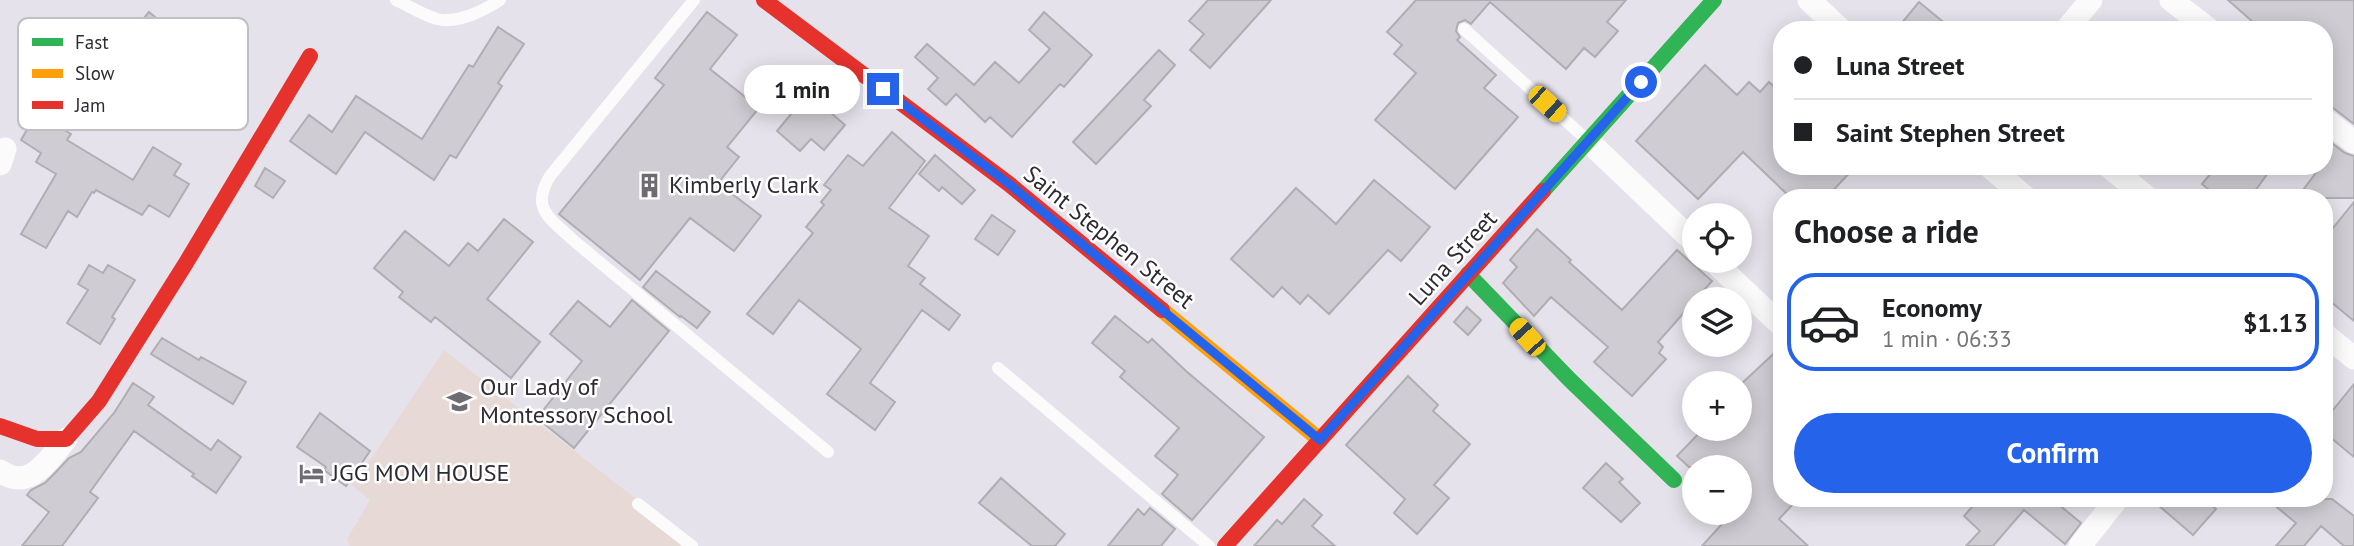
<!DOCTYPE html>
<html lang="en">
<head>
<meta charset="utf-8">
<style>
  :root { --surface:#fff; --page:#f2f2f2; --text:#202124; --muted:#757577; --line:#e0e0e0; --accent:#2563eb }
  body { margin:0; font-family:"PT Sans",sans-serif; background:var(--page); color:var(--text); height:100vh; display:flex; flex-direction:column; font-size:26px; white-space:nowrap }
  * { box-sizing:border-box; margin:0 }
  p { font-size:23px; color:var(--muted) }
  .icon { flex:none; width:38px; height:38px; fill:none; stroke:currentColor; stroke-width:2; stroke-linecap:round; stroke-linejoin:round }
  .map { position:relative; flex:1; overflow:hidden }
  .drawer { position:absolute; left:1773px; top:189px; width:560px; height:318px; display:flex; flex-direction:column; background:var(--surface); border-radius:28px; box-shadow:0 4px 18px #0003 }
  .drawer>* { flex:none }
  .guide { position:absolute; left:1773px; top:21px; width:560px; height:154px; border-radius:28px; box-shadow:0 4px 18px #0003; display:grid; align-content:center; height:154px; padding:0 21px; background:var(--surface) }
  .tools { position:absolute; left:1682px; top:203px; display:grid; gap:14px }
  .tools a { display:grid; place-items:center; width:70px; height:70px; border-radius:50%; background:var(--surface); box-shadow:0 4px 18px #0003; font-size:35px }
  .end { position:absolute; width:32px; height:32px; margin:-16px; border:9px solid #2563eb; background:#fff; box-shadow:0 0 0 4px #fff }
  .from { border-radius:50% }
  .bubble { position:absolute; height:49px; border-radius:24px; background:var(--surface); box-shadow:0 4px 18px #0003; font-size:23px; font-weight:800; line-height:49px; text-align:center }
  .car { position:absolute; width:21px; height:42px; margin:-21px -10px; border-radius:9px; box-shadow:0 0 5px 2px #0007; background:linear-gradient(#f5c518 24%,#345 0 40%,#f5c518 0 76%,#345 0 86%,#f5c518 0) }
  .guide b { display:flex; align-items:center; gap:24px; height:66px; font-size:26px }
  .guide b+b { border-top:2px solid var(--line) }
  .guide i { width:18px; height:18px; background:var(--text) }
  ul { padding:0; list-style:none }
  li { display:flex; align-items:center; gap:21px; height:98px; margin:0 14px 10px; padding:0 7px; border:4px solid transparent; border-radius:28px }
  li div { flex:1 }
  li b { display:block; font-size:26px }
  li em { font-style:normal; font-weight:800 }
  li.current { border-color:var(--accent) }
  li>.icon { width:63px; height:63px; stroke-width:1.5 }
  h2 { padding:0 21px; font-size:32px; line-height:84px }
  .primary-button { display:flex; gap:14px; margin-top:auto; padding:14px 21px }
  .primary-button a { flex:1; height:80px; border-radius:42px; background:var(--accent); color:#fff; font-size:28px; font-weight:800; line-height:80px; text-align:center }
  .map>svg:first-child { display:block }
  .education { fill:#e7dad6 }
  .building { fill:#cfccd3; stroke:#b0adb3; stroke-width:2 }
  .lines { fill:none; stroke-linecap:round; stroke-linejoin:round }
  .lane { stroke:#fbfbfc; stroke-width:12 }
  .street { stroke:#fbfbfc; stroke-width:23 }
  .fast { stroke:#30b455; stroke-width:16 }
  .slow { stroke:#ff9f0a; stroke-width:16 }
  .jam { stroke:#e5322d; stroke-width:16 }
  .route { stroke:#2563eb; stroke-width:9 }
  .labels { text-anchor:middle; stroke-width:5; stroke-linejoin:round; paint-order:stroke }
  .poi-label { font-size:24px; fill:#2e2b32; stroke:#fff; text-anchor:start }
  .street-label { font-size:24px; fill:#2e2b32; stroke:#fff }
  .key { fill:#fff; stroke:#c0bfc2; stroke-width:2 }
  .key-label { font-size:19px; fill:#2e2b32 }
</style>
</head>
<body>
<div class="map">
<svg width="2354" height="546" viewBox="0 0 2354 546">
  <rect width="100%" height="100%" fill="#e6e2eb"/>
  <path class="education" d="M444,350l253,196h-347l-3,-7 23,-39 -19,-16 24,-31z"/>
  <path class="building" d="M1208,0h63l-61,68 -20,-18 14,-16 -15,-13z
    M1416,0h210l-19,22 11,9 -23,26 -11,-9 -18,21 -76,-67 -19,22 -6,-4 -7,3 -2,8 4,6 -3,3 39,35 -12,13 34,29 -63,72 -80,-69 41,-47 -22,-19 8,-9 -15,-13z
    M2228,0h126v124l-21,-16 -9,-3v-75h-62z
    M1919,2l34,28h-57z
    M149,12l29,24 4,-5 61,42 -14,21 -38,-25 -12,19 -24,-16 2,-2 -33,-28z
    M707,12l30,23 -27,34 49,39 -32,39 12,10 -21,26 43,33 -27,35 -44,-33 -50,62 -81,-66 105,-129 -9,-7z
    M1044,12l48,43 -28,32 -4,-3 -48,53 -22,-20 -5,5 -29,-28 -10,11 -18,-16 10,-11 -23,-21 12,-13 47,41 21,-23 24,21 31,-34 -21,-19z
    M498,27l26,17 -26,39 4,3 -46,72 -6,-3 -16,25 -69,-48 -29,42 -46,-33 19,-26 23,17 24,-36 66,43 47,-74 4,2z
    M1159,50l16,15 -31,35 7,6 -55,58 -23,-22z
    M1705,65l32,30 12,-13 11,10 9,-10 13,12v72h74l-30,32h-35l-48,-46 -45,47 -62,-58z
    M812,89l22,19 -4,4 15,13 -21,25 -13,-11 -11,12 -23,-20z
    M37,113l34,21 -4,6 66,40 20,-33 28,17 -7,11 15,9 -20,33 -20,-12 -7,10 -46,-25 -2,3 -2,-1 -15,25 -9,-6 -22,37 -25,-14 35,-60 -20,-12 5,-9 -20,-13z
    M892,132l33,29 -36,47 40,28 -21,30 17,12 -5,6 40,31 -11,15 -27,-20 -52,73 25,19 -20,28 -48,-36 34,-45 -62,-49 -26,34 -26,-20 66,-81 -7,-6 18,-22 -3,-3 10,-12 -7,-5 24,-30 15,11z
    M2324,137l21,16 9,3v42h-57l24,-32h3z
    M935,155l40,35 -13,14 -20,-17 -3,4 -20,-17z
    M2217,166h56l-23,32h-32l-16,-14z
    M265,168l20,13 -12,17 -18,-12z
    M1374,180l56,47 -29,34 -13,-11 -59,64 -21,-19 -8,9 -18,-17 -9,10 -42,-38 65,-71 40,36z
    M2354,202v119l-30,-25v-57z
    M992,215l23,16 -17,24 -23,-16z
    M504,219l29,23 -46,57 53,43 -29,36 -76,-61 -4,5 -32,-25 4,-5 -29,-24 31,-37 44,35 19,-23 10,8z
    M1537,229l34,31 -2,2 53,48 55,-60 35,31 -54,61 5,5 -4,6 7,6 -34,37 -38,-34 14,-15 -57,-50 -17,19 -31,-33 14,-16 -7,-7z
    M89,265l14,8 5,-8 27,15 -23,37 3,2 -15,25 -33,-21 21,-33 -10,-6z
    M656,271l54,41 -13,16 -16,-12 -1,1 -37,-30z
    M632,300l37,31 -95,117 -37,-30 45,-57 -32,-27 28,-33 32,26z
    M1467,307l14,13 -13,15 -14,-13z
    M1115,316l33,27 4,-4 34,32 78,66 -72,83 -30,-26 16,-19 -23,-19 24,-28 -59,-51 5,-6 -33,-28z
    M162,338l37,22 2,-3 45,25 -13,22 -82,-50z
    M1782,346v153h16l-19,20 29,27h-106l30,-33h8v-46h-51l-12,-11 26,-27h37v-44z
    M1408,376l30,29 -5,6 37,33 -36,41 15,13 -32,36 -23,-21 11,-14 -59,-54z
    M133,383l21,14 -6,8 63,45 7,-10 23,17 -25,36 -24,-17 2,-2 -60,-43 -44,61 8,6 -36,48h-40l27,-34 -22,-17 4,-5 14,-7 9,-9 15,-16 12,-6 33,-39z
    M2354,384v73l-30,-25v-11z
    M320,413l50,38 -24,35 -22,-16 2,-3 -29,-20z
    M1606,463l17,16 -4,3 21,21 -19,19 -38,-34z
    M1001,478l64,56 -10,12h-23l-53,-43z
    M1304,499l18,16 -10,11 23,20h-81l23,-26 5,4z
    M1979,499h73l29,24 -16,21 -41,-34 -31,36h-27l14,-15 -16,-15z
    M2151,499h54l11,10 -23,26z
    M2267,499h65l22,17v30h-10l-23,-20 -17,20h-28l20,-23z
    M1150,508l25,21 -14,17h-53l30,-37 6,6z"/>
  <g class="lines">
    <path class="lane" d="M396,0c13,6 27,15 41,19 20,5 46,-8 63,-19
      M694,0l-144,176c-20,33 0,42 23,64l255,212
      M1464,29l122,110
      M998,368l211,178
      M638,504l54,42"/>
    <path class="street" d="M1809,0l32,30
      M2171,0l39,30
      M2066,30l25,-30
      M2324,119l30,23
      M1589,142l105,100
      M0,164l5,-15
      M1989,166l37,32
      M2108,166l40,32
      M1713,261l69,65
      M2324,334l30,24
      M0,471c30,21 48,-11 66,-32
      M2080,546l37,-47"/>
    <path class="fast" d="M1543,191l171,-191
      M1468,274l101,105 105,101"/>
    <path class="slow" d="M1162,310l158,130"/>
    <path class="jam" d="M764,0l245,184 153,126
      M0,426l37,13h29l33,-38 87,-138 124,-207
      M1225,546l318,-355"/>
  </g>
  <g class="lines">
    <path class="route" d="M883,89l126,95 311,256 321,-358"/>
  </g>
  <defs>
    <symbol id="building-bare" viewBox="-9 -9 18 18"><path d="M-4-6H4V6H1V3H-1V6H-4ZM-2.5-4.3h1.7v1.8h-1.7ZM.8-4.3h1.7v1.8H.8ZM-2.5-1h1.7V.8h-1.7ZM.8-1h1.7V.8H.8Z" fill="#6e6b73" stroke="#fff" stroke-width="2.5" paint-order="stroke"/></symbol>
    <symbol id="school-bare" viewBox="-9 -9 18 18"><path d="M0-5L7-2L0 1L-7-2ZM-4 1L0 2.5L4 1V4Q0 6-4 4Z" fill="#6e6b73" stroke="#fff" stroke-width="2.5" paint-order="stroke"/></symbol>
    <symbol id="hotel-bare" viewBox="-9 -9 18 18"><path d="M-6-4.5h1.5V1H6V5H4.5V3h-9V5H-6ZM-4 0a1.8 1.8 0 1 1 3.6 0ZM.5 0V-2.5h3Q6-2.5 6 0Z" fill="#6e6b73" stroke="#fff" stroke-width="2.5" paint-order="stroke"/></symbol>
  </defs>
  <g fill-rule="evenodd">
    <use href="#building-bare" x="632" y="168" width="35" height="35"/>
    <use href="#school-bare" x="442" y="384" width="35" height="35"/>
    <use href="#hotel-bare" x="294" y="456" width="35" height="35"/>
  </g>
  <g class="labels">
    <g class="poi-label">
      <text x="669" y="193">Kimberly Clark</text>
      <text x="480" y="395">Our Lady of<tspan x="480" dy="28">Montessory School</tspan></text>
      <text x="332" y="481">JGG MOM HOUSE</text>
    </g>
    <g class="street-label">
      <text transform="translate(1109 237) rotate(39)" y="8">Saint Stephen Street</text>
      <text transform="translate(1453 258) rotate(-48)" y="8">Luna Street</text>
    </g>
  </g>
  <rect x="18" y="18" width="230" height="112" rx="10" class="key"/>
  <rect x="32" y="38" width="31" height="8" fill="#30b455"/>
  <rect x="32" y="69" width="31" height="9" fill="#ff9f0a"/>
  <rect x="32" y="101" width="31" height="8" fill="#e5322d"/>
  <g class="key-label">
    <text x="75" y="49">Fast</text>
    <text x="75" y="80">Slow</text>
    <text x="75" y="112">Jam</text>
  </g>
</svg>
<div class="tools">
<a><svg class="icon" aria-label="locate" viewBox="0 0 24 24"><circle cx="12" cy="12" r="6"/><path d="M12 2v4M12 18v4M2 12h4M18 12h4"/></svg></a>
<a><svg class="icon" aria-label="layers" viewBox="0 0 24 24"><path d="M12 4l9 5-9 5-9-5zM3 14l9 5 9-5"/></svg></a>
<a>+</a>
<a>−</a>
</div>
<i class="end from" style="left:1641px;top:82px"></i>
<i class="end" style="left:883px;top:89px"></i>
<div class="bubble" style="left:744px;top:65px;width:116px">1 min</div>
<i class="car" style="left:1547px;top:104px;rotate:132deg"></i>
<i class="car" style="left:1527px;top:337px;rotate:318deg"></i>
<div class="guide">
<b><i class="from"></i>Luna Street</b>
<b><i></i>Saint Stephen Street</b>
</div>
<section class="drawer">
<h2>Choose a ride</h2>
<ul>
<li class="current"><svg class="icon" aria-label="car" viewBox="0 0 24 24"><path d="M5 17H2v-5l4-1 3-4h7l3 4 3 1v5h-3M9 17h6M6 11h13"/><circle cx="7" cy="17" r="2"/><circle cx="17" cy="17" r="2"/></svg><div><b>Economy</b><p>1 min · 06:33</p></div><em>$1.13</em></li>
</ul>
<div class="primary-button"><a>Confirm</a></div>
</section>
</div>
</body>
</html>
